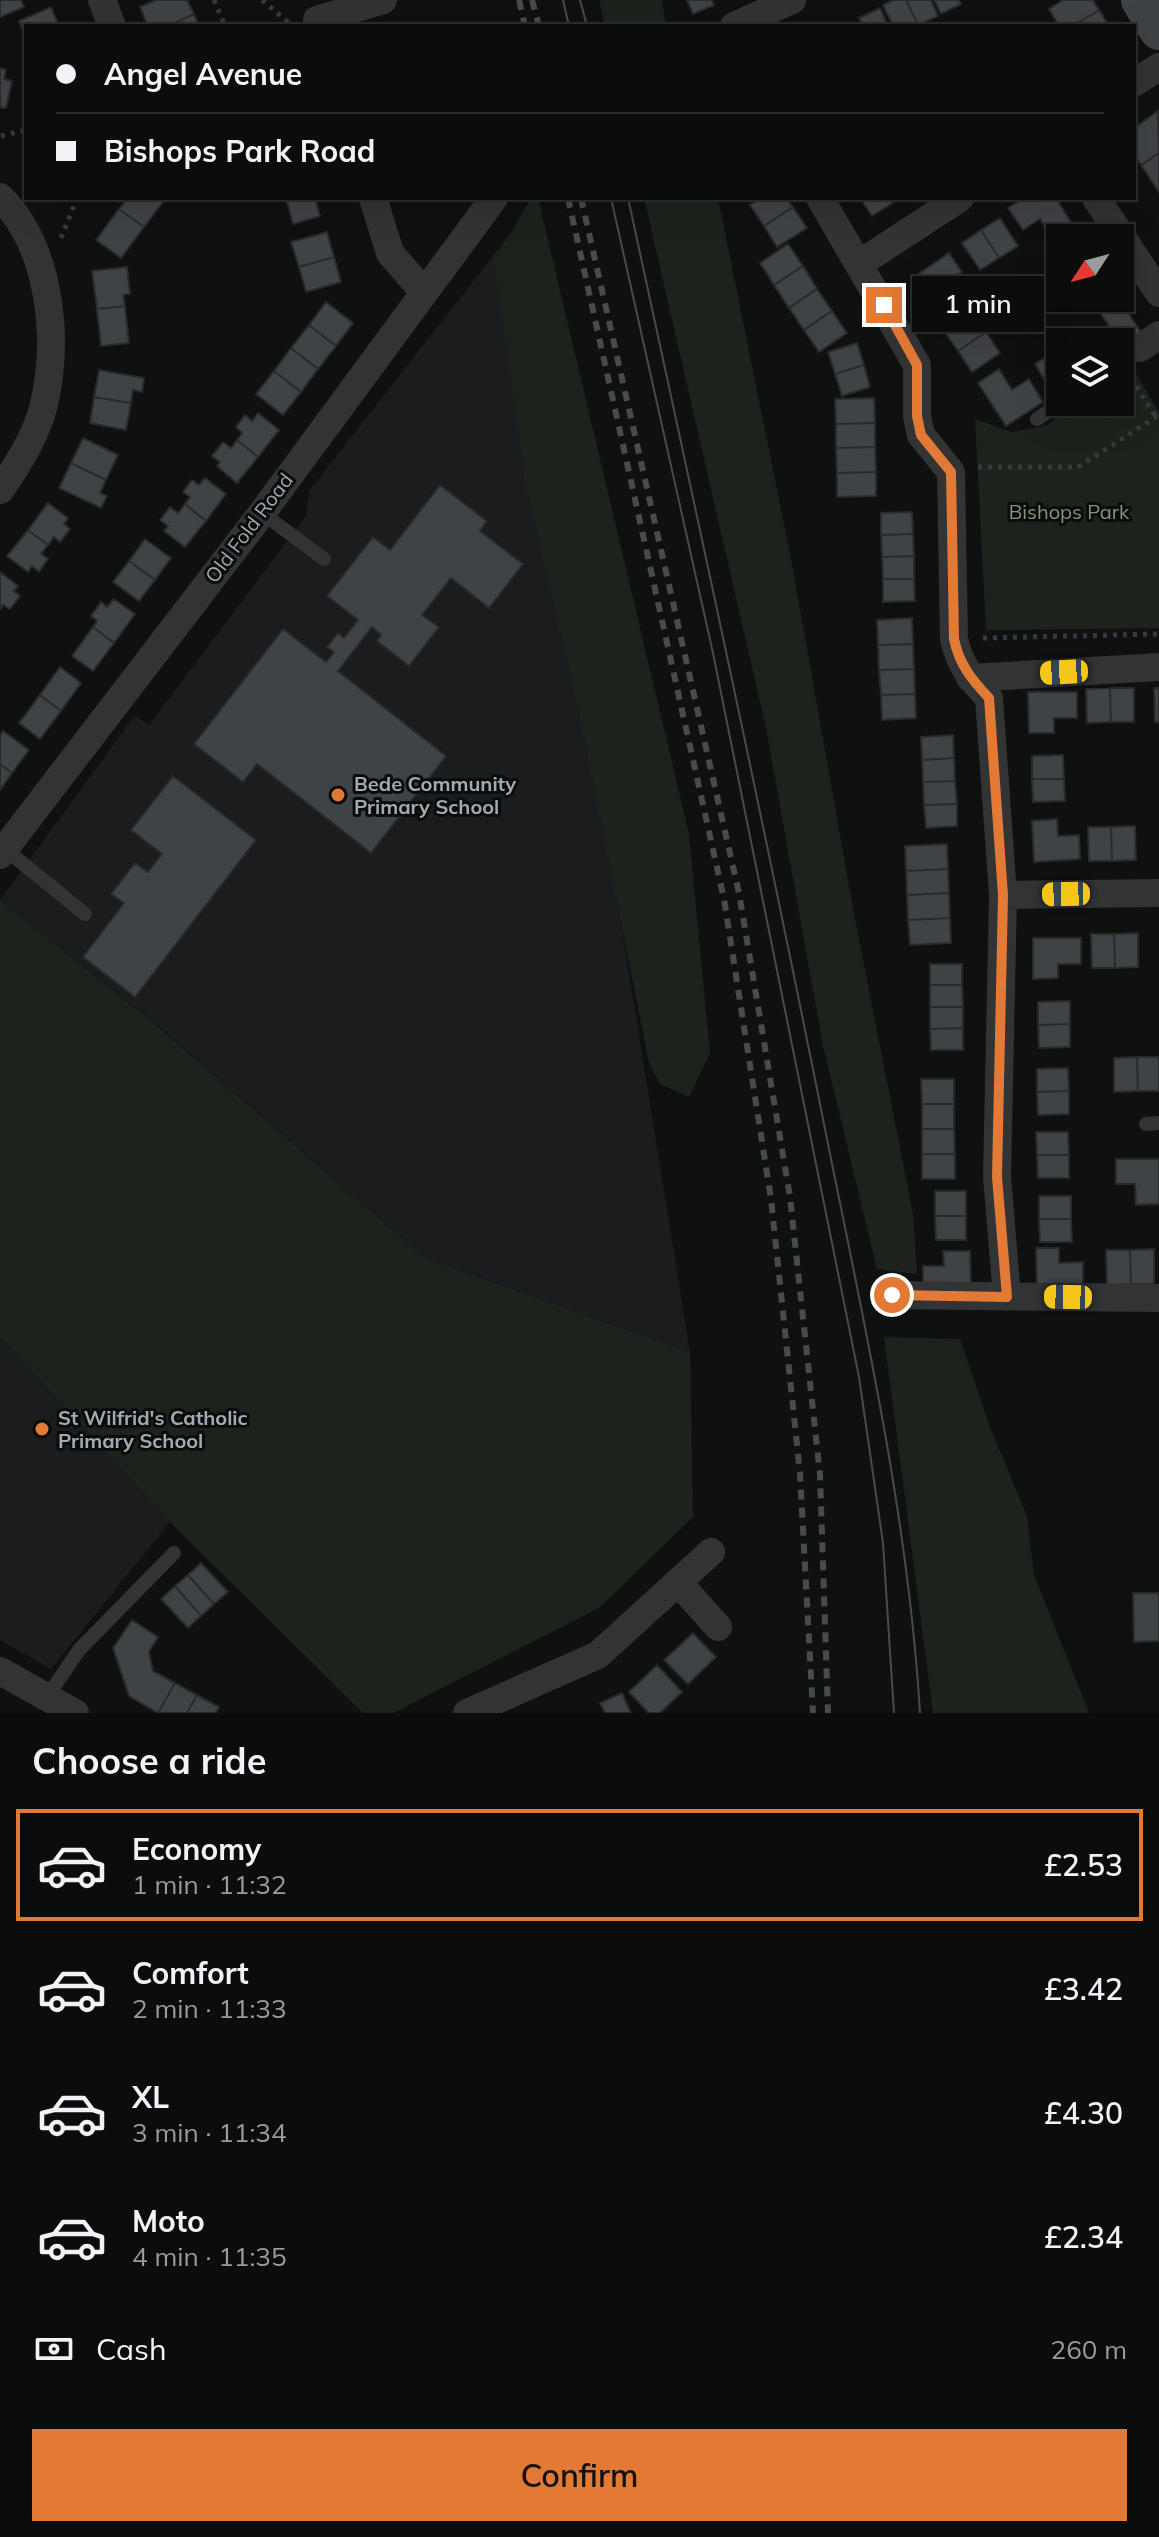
<!DOCTYPE html>
<html lang="en">
<head>
<meta charset="utf-8">
<style>
  :root { --surface:#0b0c0c; --page:#141515; --text:#f1f3f6; --muted:#9a9b9d; --line:#2b2c2d; --accent:#e27935 }
  body { margin:0; font-family:Mulish,sans-serif; background:var(--page); color:var(--text); height:100vh; display:flex; flex-direction:column; font-size:30px; white-space:nowrap }
  * { box-sizing:border-box; margin:0 }
  p { font-size:26px; color:var(--muted) }
  .icon { flex:none; width:44px; height:44px; fill:none; stroke:currentColor; stroke-width:2; stroke-linecap:round; stroke-linejoin:round }
  .map { position:relative; height:1713px; overflow:hidden }
  .sheet { display:flex; flex-direction:column; background:var(--surface); flex:1 }
  .sheet>* { flex:none }
  .top-card { position:absolute; left:24px; top:24px; width:1112px; height:176px; border-radius:0px; box-shadow:0 8px 32px #0002,0 0 0 2px var(--line); display:grid; align-content:center; height:176px; padding:0 32px; background:var(--surface) }
  .needle { width:52px; rotate:234deg }
  .fabs { position:absolute; left:1046px; top:224px; display:grid; gap:16px }
  .fabs a { display:grid; place-items:center; width:88px; height:88px; border-radius:0px; background:var(--surface); box-shadow:0 8px 32px #0002,0 0 0 2px var(--line); font-size:40px }
  .end { position:absolute; width:36px; height:36px; margin:-18px; border:10px solid #e27935; background:#fff; box-shadow:0 0 0 4px #fff }
  .from { border-radius:50% }
  .bubble { position:absolute; height:56px; border-radius:0px; background:var(--surface); box-shadow:0 8px 32px #0002,0 0 0 2px var(--line); font-size:26px; font-weight:600; line-height:56px; text-align:center }
  .car { position:absolute; width:24px; height:48px; margin:-24px -12px; border-radius:10px; box-shadow:0 0 6px 2px #0007; background:linear-gradient(#f5c518 24%,#345 0 40%,#f5c518 0 76%,#345 0 86%,#f5c518 0) }
  .top-card b { display:flex; align-items:center; gap:28px; height:76px; font-size:30px }
  .top-card b+b { border-top:2px solid var(--line) }
  .top-card i { width:20px; height:20px; background:var(--text) }
  ul { padding:0; list-style:none }
  li { display:flex; align-items:center; gap:24px; height:112px; margin:0 16px 12px; padding:0 16px; border:4px solid transparent; border-radius:0px }
  li div { flex:1 }
  li b { display:block; font-size:30px }
  li em { font-style:normal; font-weight:600 }
  li.active { border-color:var(--accent) }
  li>.icon { width:72px; height:72px; stroke-width:1.5 }
  h2 { padding:0 32px; font-size:36px; line-height:96px }
  .pay { display:flex; align-items:center; gap:20px; height:88px; padding:0 32px; font-size:30px }
  .pay p { margin-inline-start:auto }
  .primary-button { display:flex; gap:16px; margin-top:auto; padding:16px 32px }
  .primary-button a { flex:1; height:92px; border-radius:0px; background:var(--accent); color:#111; font-size:32px; font-weight:600; line-height:92px; text-align:center }
  .map>svg:first-child { display:block }
  .built { fill:#1b1c1d }
  .green { fill:#1d231c }
  .building { fill:#404346; stroke:#292a2c; stroke-width:2 }
  .lines { fill:none; stroke-linecap:round; stroke-linejoin:round }
  .path { stroke:#373a3c; stroke-width:5; stroke-dasharray:4 6; stroke-linecap:butt }
  .service { stroke:#313335; stroke-width:14 }
  .minor { stroke:#313335; stroke-width:28 }
  .secondary { stroke:#3f4245; stroke-width:40 }
  .tram { stroke:#484b4e; stroke-width:2 }
  .rail { stroke:#484b4e; stroke-width:6; stroke-dasharray:10 8; stroke-linecap:butt }
  .route { stroke:#e27935; stroke-width:10 }
  .poi-dot { fill:#e27935; stroke:#0a0b0b; stroke-width:3 }
  .labels { text-anchor:middle; stroke-width:6; stroke-linejoin:round; paint-order:stroke }
  .park-label { font-size:20px; fill:#809a79; stroke:#0a0b0b }
  .street-label { font-size:20px; fill:#a1aab0; stroke:#0a0b0b }
  .poi-label { font-size:20px; font-weight:bold; fill:#a1aab0; stroke:#0a0b0b; text-anchor:start }
</style>
</head>
<body>
<div class="map">
<svg width="1159" height="1713" viewBox="0 0 1159 1713">
  <rect width="100%" height="100%" fill="#0f1010"/>
  <path class="built" d="M510,234l180,1118 -265,-94 -276,-240 -149,-118 135,-185 14,10 157,-209 3,-25z
    M0,1337l170,185 -119,147 -51,-29z"/>
  <path class="green" d="M599,0h63l4,26h-61z
    M531,198h7l151,636 21,219 -21,44 -29,-13 -11,-21 -70,-350 -54,-230 -31,-221z
    M644,198h74l74,366 62,350 59,300 4,60 -40,-5 -54,-223 -57,-318z
    M1131,365l28,47v216l-173,2 -11,-211 37,13 35,-7 32,-23h41v-29z
    M0,900l148,118 277,240 265,94 3,165 -94,91 -206,105h-30l-193,-191 -170,-185z
    M884,1337l76,2 30,88 37,89 7,59 55,138h-156z"/>
  <path class="building" d="M0,0h21l3,7 -24,10z
    M156,0h31l7,14 -26,12h-20l-8,-19z
    M687,0h25l2,5 -21,9z
    M893,0h13l12,25 -25,1 -10,-21z
    M906,0h25l7,16 -20,9z
    M934,0h25l2,4 -20,10z
    M1063,0h30l6,10 -26,16h-14l-10,-17z
    M51,7l8,19h-33v12l-7,-17z
    M880,8l8,18h-25l-4,-8z
    M1099,10l10,16h-36z
    M194,14l5,12h-31z
    M0,68l6,2 -2,9 8,2 -6,27 -6,-1z
    M1158,111l1,42 -18,12 -7,-11v-26z
    M1159,153v39l-18,-27z
    M128,198h38l-22,29 -25,-18z
    M286,198h29l5,18 -27,8z
    M761,198h25l7,9 -29,19 -14,-21z
    M860,198h38l1,1 -27,17z
    M1024,198h32l18,29 -21,13 -13,-21 -17,11 -15,-22z
    M793,207l14,21 -30,19 -13,-21z
    M119,209l25,18 -23,31 -25,-18z
    M1000,218l18,28 -19,12 -18,-28z
    M981,230l18,28 -19,12 -18,-27z
    M327,232l7,25 -35,10 -8,-25z
    M788,244l15,22 -29,19 -14,-22z
    M949,253l13,19 -19,13 12,17 -19,13 -25,-36z
    M334,257l7,25 -35,10 -7,-25z
    M803,266l14,23 -28,19 -15,-23z
    M127,267l3,27 -7,1 2,11 -28,3 -5,-38z
    M817,289l15,22 -28,19 -15,-22z
    M1113,298h5l23,34 -21,14v-4h-27l-3,-4 19,-12 -12,-18z
    M326,302l27,21 -17,23 -27,-21z
    M125,306l4,37 -28,3 -4,-37z
    M832,311l15,22 -28,19 -15,-22z
    M972,311l14,21 -28,19 -14,-20z
    M309,325l27,21 -18,23 -27,-21z
    M986,332l14,21 -28,19 -14,-21z
    M857,343l7,22 -29,9 -7,-22z
    M291,348l27,21 -17,23 -27,-21z
    M1054,352l6,10v25l-8,5 -17,-28z
    M864,365l6,22 -28,9 -7,-22z
    M999,369l13,21 17,-11 14,23 -37,24 -28,-43z
    M99,370l45,8 -2,14 -9,-2 -2,13 -37,-6z
    M274,371l27,21 -18,23 -27,-21z
    M94,397l37,6 -5,27 -36,-7z
    M874,398l1,25 -39,1 -1,-25z
    M258,413l21,17 -21,27 -21,-17 5,-7 -6,-6 9,-12 7,6z
    M875,423v24l-39,1v-24z
    M83,438l35,17 -12,25 -35,-17z
    M237,440l21,17 -21,26 -20,-17 3,-4 -8,-6 11,-14 8,6z
    M875,447l1,25 -39,1 -1,-25z
    M71,463l35,17 -6,13 7,3 -6,12 -42,-20z
    M876,472v24l-39,1v-24z
    M205,478l21,16 -20,27 -21,-17 5,-7 -7,-5 9,-12 7,5z
    M440,485l47,36 -7,10 43,33 -34,44 -38,-30 -29,37 17,12 -30,39 -32,-25 4,-6 -9,-8 -34,44 108,85 -75,97 -114,-89 -14,18 -49,-38 89,-115 43,33 8,-10 -7,-5 11,-14 6,5 14,-18 -31,-24 46,-59 17,13z
    M48,503l20,15 -4,6 6,5 -10,13 -6,-5 -6,8 -20,-15z
    M185,504l21,17 -21,26 -21,-16 4,-5 -8,-6 10,-13 8,6z
    M912,512l1,22 -32,1v-22z
    M28,530l20,15 -7,9 7,5 -9,13 -7,-6 -4,6 -21,-16z
    M913,534l1,22 -32,1 -1,-22z
    M145,539l26,19 -16,22 -26,-19z
    M914,556v23h-31l-1,-22z
    M129,561l26,19 -16,21 -26,-19z
    M0,572l18,14 -4,5 6,5 -10,13 -7,-4 -3,4z
    M883,579h31l1,22 -32,1z
    M114,599l21,15 -21,29 -21,-16 4,-6 -6,-5 10,-14 6,5z
    M912,618l1,26 -35,1 -1,-25z
    M93,627l21,16 -21,28 -21,-15z
    M913,644l1,25 -35,1 -1,-25z
    M60,667l21,16 -20,28 -21,-16z
    M914,669l1,25 -34,1 -2,-25z
    M1110,688l1,34 -24,1 -1,-34z
    M1110,688h24v34h-23z
    M1154,688h5v34h-4z
    M1028,692h49v26h-23v15h-25z
    M915,694l1,24 -34,2 -1,-25z
    M40,695l21,16 -21,28 -21,-16z
    M3,731l26,19 -17,23 -12,-9v-28z
    M953,735l1,23 -32,2 -1,-23z
    M1063,755l1,24h-32v-23z
    M954,758l1,23 -32,1 -1,-22z
    M0,764l12,9 -12,17z
    M173,776l83,64 -121,157 -52,-40 41,-54 -13,-9 24,-31 13,9 14,-18 -31,-24z
    M1032,779h32l1,22 -32,1z
    M955,781l2,23 -33,1 -1,-23z
    M957,804v22l-31,2 -2,-23z
    M1057,819l1,17 21,-1 1,24 -46,3 -2,-41z
    M1135,826l1,34 -24,1 -1,-34z
    M1088,827h23l1,34h-23z
    M947,844l1,25 -42,2 -1,-25z
    M948,869l1,24 -42,2 -1,-24z
    M949,893l1,25 -42,2 -1,-25z
    M950,918l1,25 -41,2 -2,-25z
    M1138,933v34l-23,1 -1,-34z
    M1091,934h23l1,34h-23z
    M1033,938h48v26h-23v14l-25,1z
    M930,964h32v21h-32z
    M930,985h32l1,22h-33z
    M1070,1001v23l-32,1v-23z
    M930,1007h33v21l-33,1z
    M1070,1024v23l-31,1 -1,-23z
    M963,1028v22h-32l-1,-21z
    M1137,1057h22v34h-21z
    M1137,1057l1,34 -24,1v-34z
    M1068,1068l1,23 -32,1v-23z
    M921,1079h33v25h-32z
    M1069,1091v23l-31,1 -1,-23z
    M922,1104h32v25h-32z
    M922,1129h32l1,25h-33z
    M1036,1132h32l1,23h-32z
    M922,1154h33v25h-33z
    M1037,1155h32v23h-31z
    M1116,1159h43v45l-23,1 -1,-21h-19z
    M935,1191h31v25h-31z
    M1039,1196h32v23h-32z
    M935,1216h31v24h-30z
    M1039,1219h32l1,23h-32z
    M1036,1248h23v15l24,-1v25h-46z
    M1154,1249v35h-23l-1,-34z
    M1106,1250h24l1,34 -24,1z
    M943,1251h27l1,38h-48v-23h21z
    M201,1563l27,29 -14,12 -26,-29z
    M188,1575l26,29 -13,12 -26,-30z
    M175,1586l26,30 -13,12 -27,-29z
    M1133,1593h26v48l-25,1z
    M132,1620l26,17 -9,15 4,19 22,12 -17,30 -29,-17 -16,-48z
    M693,1633l23,24 -28,27 -24,-24z
    M657,1665l25,27 -22,21h-11l-20,-21z
    M175,1683l22,12 -10,18h-29z
    M622,1693l9,20h-26l-5,-10z
    M197,1695l22,12 -3,6h-29z"/>
  <g class="lines">
    <path class="path" d="M214,0l11,26
      M262,0l27,23
      M1,136l25,-6
      M61,238l16,-40
      M1131,378l25,39
      M978,467h100l78,-50 3,6
      M983,638l176,-4"/>
    <path class="service" d="M1120,362l20,-14
      M1037,419l25,-17
      M262,513l62,46
      M5,849l80,65
      M1146,1124l13,-1
      M47,1697l32,-47 95,-97"/>
    <path class="minor" d="M102,0l10,26
      M317,20l66,-20
      M734,26l58,-26
      M1134,83l25,-16
      M0,197c51,50 60,144 43,211 -8,30 -25,57 -43,82
      M373,198l17,55 33,38
      M820,198l97,167v51l4,19 30,37 3,167c5,25 18,41 35,59l14,197 -6,282 10,120
      M1096,198l63,95
      M859,264l101,-66
      M1140,348l19,-13
      M970,678l189,-11
      M0,855l262,-342 232,-315
      M1003,895l156,-2
      M892,1295l267,3
      M678,1582l40,45
      M0,1671l75,42
      M467,1713l131,-58 113,-103"/>
    <path class="secondary" d="M1141,0l18,30"/>
    <path class="tram" d="M563,0l6,26
      M580,0l7,26
      M611,198l102,455 146,724 24,166 11,170
      M628,198c67,308 134,616 196,926 39,195 84,390 96,589"/>
    <path class="rail" d="M519,0l6,26
      M532,0l7,26
      M568,198l156,701 47,300 29,274 13,240
      M581,198l158,695 51,304 30,278 8,238"/>
  </g>
  <g class="lines">
    <path class="route" d="M884,305l33,60v51l4,19 30,37 3,167c5,25 18,41 35,59l14,197 -6,282 10,120 -115,-2"/>
  </g>
  <g class="poi-dot">
    <circle cx="338" cy="795" r="8"/>
    <circle cx="42" cy="1429" r="8"/>
  </g>
  <g class="labels">
    <g class="park-label">
      <text x="1069" y="519">Bishops Park</text>
    </g>
    <g class="street-label">
      <text transform="translate(249 528) rotate(-53)" y="7">Old Fold Road</text>
    </g>
    <g class="poi-label">
      <text x="354" y="791">Bede Community<tspan x="354" dy="23">Primary School</tspan></text>
      <text x="58" y="1425">St Wilfrid's Catholic<tspan x="58" dy="23">Primary School</tspan></text>
    </g>
  </g>
</svg>
<div class="fabs">
<a><svg class="needle" viewBox="-14 -14 28 28"><path d="M0-13l5 13h-10z" fill="#e53935"/><path d="M0 13l5-13h-10z" fill="#9a9b9d"/></svg></a>
<a><svg class="icon" aria-label="layers" viewBox="0 0 24 24"><path d="M12 4l9 5-9 5-9-5zM3 14l9 5 9-5"/></svg></a>
</div>
<i class="end from" style="left:892px;top:1295px"></i>
<i class="end" style="left:884px;top:305px"></i>
<div class="bubble" style="left:912px;top:276px;width:132px">1 min</div>
<i class="car" style="left:1064px;top:672px;rotate:267deg"></i>
<i class="car" style="left:1066px;top:894px;rotate:269deg"></i>
<i class="car" style="left:1068px;top:1297px;rotate:271deg"></i>
<div class="top-card">
<b><i class="from"></i>Angel Avenue</b>
<b><i></i>Bishops Park Road</b>
</div>
</div>
<section class="sheet">
<h2>Choose a ride</h2>
<ul>
<li class="active"><svg class="icon" aria-label="car" viewBox="0 0 24 24"><path d="M5 17H2v-5l4-1 3-4h7l3 4 3 1v5h-3M9 17h6M6 11h13"/><circle cx="7" cy="17" r="2"/><circle cx="17" cy="17" r="2"/></svg><div><b>Economy</b><p>1 min · 11:32</p></div><em>£2.53</em></li>
<li><svg class="icon" aria-label="car" viewBox="0 0 24 24"><path d="M5 17H2v-5l4-1 3-4h7l3 4 3 1v5h-3M9 17h6M6 11h13"/><circle cx="7" cy="17" r="2"/><circle cx="17" cy="17" r="2"/></svg><div><b>Comfort</b><p>2 min · 11:33</p></div><em>£3.42</em></li>
<li><svg class="icon" aria-label="car" viewBox="0 0 24 24"><path d="M5 17H2v-5l4-1 3-4h7l3 4 3 1v5h-3M9 17h6M6 11h13"/><circle cx="7" cy="17" r="2"/><circle cx="17" cy="17" r="2"/></svg><div><b>XL</b><p>3 min · 11:34</p></div><em>£4.30</em></li>
<li><svg class="icon" aria-label="car" viewBox="0 0 24 24"><path d="M5 17H2v-5l4-1 3-4h7l3 4 3 1v5h-3M9 17h6M6 11h13"/><circle cx="7" cy="17" r="2"/><circle cx="17" cy="17" r="2"/></svg><div><b>Moto</b><p>4 min · 11:35</p></div><em>£2.34</em></li>
</ul>
<div class="pay"><svg class="icon" aria-label="cash" viewBox="0 0 24 24"><path d="M3 7h18v10H3z"/><circle cx="12" cy="12" r="2"/></svg>Cash<p>260 m</p></div>
<div class="primary-button"><a>Confirm</a></div>
</section>
</body>
</html>
